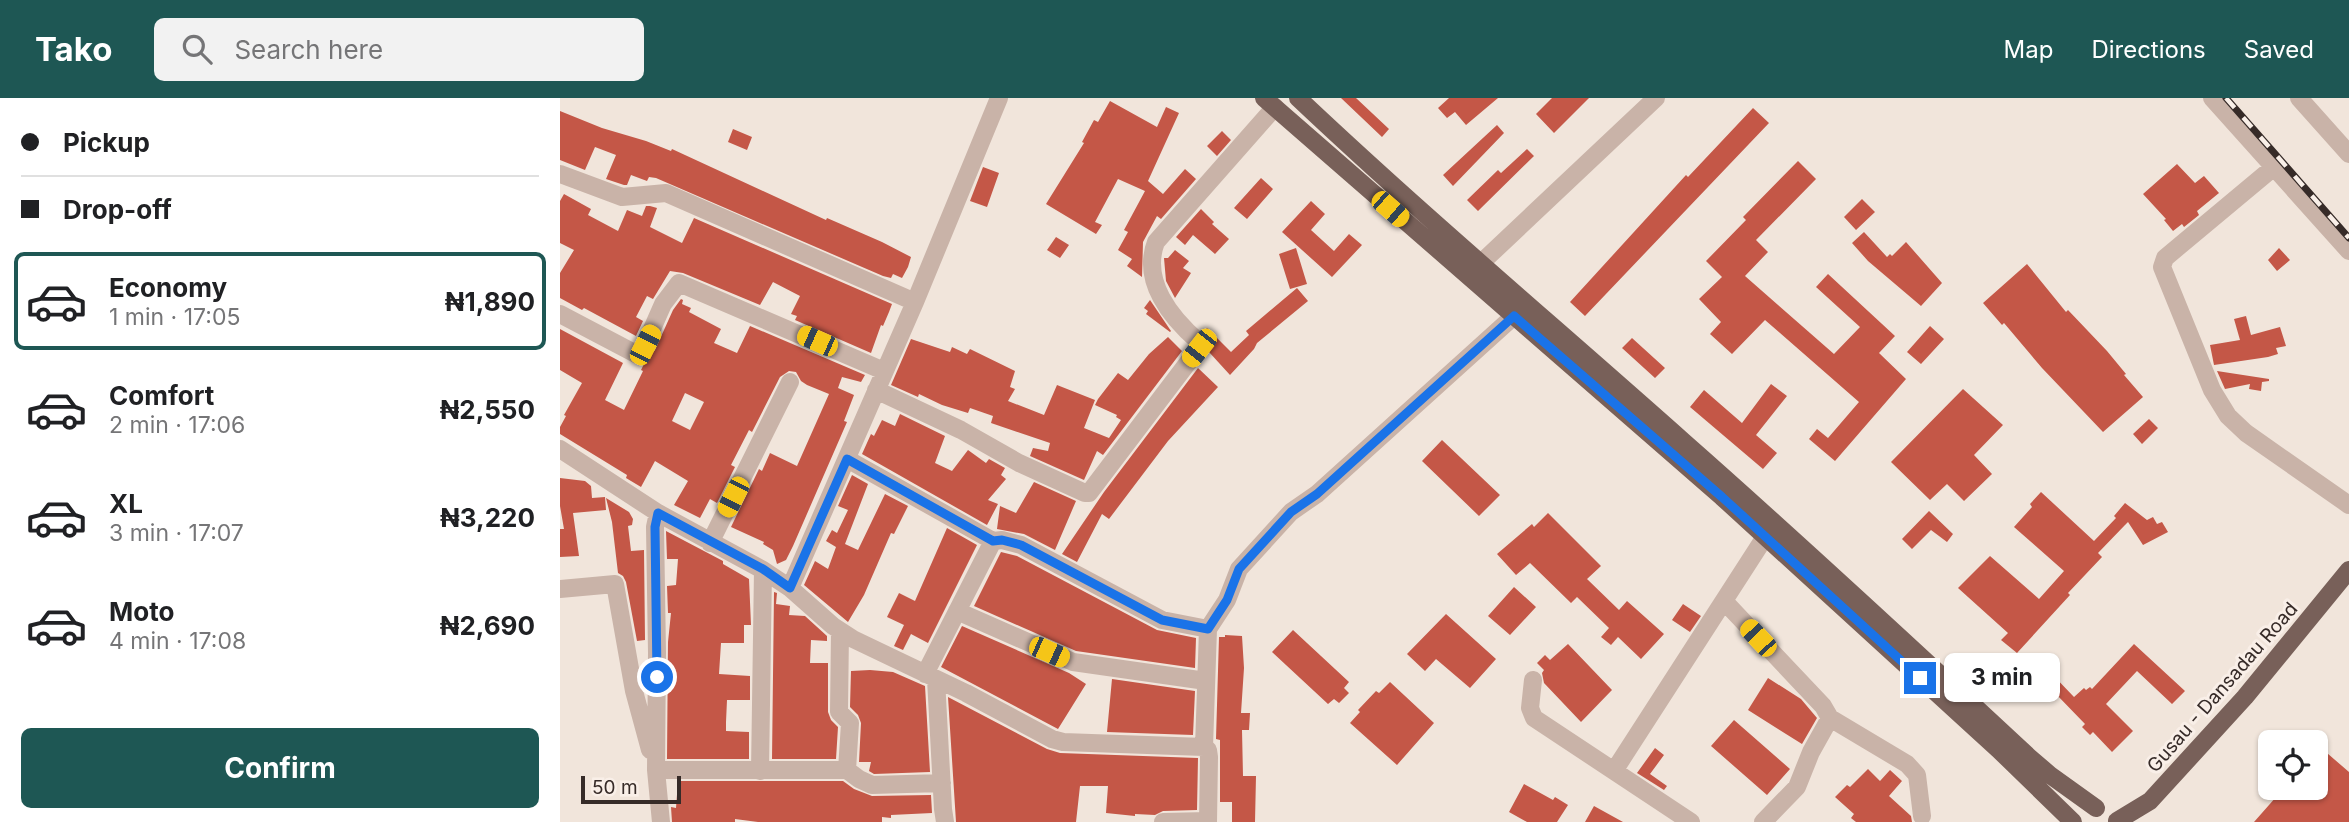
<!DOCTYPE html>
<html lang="en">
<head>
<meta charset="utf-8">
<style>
  :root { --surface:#fff; --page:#f2f2f2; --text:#202124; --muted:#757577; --line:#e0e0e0; --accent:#1e5754 }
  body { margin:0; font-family:Inter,sans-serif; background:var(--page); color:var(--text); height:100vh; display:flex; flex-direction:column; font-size:26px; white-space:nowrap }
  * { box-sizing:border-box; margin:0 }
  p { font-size:23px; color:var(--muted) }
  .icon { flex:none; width:38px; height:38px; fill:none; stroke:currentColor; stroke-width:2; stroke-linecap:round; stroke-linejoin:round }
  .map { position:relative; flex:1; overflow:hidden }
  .side { display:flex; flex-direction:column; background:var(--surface); width:560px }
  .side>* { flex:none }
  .banner { display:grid; align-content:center; height:154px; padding:0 21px; background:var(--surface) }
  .fabs { position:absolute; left:1698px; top:632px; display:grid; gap:14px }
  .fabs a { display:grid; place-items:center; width:70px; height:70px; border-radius:10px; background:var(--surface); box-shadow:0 2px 5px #0004; font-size:35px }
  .scale { position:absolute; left:21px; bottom:18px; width:100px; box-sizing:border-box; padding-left:7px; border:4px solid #362b28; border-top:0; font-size:19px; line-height:24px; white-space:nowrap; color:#362b28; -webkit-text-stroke:5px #f9efe8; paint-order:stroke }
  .end { position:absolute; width:32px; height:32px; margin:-16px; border:9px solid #1a73e8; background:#fff; box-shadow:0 0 0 4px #fff }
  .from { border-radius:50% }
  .bubble { position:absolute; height:49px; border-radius:10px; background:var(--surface); box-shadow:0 2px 5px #0004; font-size:23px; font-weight:700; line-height:49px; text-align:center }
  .car { position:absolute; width:21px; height:42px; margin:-21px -10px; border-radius:9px; box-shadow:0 0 5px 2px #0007; background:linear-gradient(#f5c518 24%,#345 0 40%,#f5c518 0 76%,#345 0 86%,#f5c518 0) }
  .banner b { display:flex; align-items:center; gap:24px; height:66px; font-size:26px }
  .banner b+b { border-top:2px solid var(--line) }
  .banner i { width:18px; height:18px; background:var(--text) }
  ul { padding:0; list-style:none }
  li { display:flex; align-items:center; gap:21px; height:98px; margin:0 14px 10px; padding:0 7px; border:4px solid transparent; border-radius:10px }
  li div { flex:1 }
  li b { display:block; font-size:26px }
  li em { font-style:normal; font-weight:700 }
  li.active { border-color:var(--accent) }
  li>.icon { width:63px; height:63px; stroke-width:1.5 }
  .action { display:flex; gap:14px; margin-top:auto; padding:14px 21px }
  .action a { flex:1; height:80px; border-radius:10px; background:var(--accent); color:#fff; font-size:28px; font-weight:700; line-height:80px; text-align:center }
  header { display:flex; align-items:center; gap:42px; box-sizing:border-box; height:98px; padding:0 35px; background:var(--accent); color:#fff }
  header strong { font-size:33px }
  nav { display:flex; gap:38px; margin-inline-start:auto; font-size:24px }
  .search { width:490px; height:63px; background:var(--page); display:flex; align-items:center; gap:18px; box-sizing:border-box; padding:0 24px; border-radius:10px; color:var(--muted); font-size:26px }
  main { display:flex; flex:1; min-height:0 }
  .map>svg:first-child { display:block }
  .building { fill:#c45747; fill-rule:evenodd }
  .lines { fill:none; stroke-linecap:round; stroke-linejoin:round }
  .minor { stroke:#c9b3a8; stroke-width:18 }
  .major { stroke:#786059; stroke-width:18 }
  .rail-casing { stroke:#362b28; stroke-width:7 }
  .rail { stroke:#f9efe8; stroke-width:4.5; stroke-dasharray:13; stroke-linecap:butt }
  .route { stroke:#1a73e8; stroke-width:9 }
  .labels { text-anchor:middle; stroke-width:6; stroke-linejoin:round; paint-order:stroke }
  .street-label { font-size:19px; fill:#362b28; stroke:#f9efe8 }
</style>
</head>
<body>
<header>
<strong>Tako</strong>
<div class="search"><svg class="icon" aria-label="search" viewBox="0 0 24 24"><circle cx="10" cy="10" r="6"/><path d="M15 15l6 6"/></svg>Search here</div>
<nav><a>Map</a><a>Directions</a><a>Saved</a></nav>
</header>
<main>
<section class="side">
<div class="banner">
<b><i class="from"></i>Pickup</b>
<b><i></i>Drop-off</b>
</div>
<ul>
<li class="active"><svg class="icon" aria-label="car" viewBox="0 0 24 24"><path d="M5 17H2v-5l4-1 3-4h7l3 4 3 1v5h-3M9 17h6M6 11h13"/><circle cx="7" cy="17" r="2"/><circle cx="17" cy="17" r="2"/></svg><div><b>Economy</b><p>1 min · 17:05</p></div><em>₦1,890</em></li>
<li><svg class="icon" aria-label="car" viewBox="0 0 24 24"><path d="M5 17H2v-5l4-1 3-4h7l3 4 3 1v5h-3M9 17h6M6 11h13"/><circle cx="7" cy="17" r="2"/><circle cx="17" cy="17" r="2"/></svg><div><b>Comfort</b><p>2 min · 17:06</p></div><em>₦2,550</em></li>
<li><svg class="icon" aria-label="car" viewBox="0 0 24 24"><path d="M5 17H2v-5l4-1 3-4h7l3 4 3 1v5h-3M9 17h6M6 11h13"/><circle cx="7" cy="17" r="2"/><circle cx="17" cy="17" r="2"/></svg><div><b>XL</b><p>3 min · 17:07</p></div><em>₦3,220</em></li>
<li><svg class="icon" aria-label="car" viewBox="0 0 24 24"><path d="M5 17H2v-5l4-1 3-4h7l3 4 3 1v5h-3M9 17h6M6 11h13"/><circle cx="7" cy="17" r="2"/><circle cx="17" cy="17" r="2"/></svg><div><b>Moto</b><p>4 min · 17:08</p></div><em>₦2,690</em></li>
</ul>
<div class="action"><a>Confirm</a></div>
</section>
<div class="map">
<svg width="1789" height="724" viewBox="0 0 1789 724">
  <rect width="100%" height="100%" fill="#f1e5db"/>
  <path class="building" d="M781,0h15l33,31 -7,8z
    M889,0h49l-32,27 -11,-13 -8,6 -9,-10z
    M992,0h37l-35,35 -18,-19z
    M550,3l47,26 9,-20 13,6 -31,68 15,13 22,-25 11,10 -35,40 -4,-3 -14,26 -1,35 -15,-11 5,-7 -14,-9 10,-18 -4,-2 21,-39 -27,-12 -23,43 7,3 -6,9 -50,-30 38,-61 -2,-1 12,-22 4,2z
    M1193,10l16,15 -184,193 -15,-14 116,-127 2,2z
    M0,13l42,17 44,13 25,10 1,-2 154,71 1,-2 55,24 29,15 -3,10 -6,11 -9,-4 -2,4 -8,-2 -227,-98 -7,-1 -2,4 -16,-6 -4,10h-3l-18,-6 10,-24 -21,-8 -10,23 -25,-10z
    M937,27l7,8 -51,53 -10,-11z
    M173,31l19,8 -5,13 -19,-8z
    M662,33l9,9 -14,16 -10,-10z
    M967,51l7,7 -56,55 -11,-11 31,-30 3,3z
    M1238,63l18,18 -60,61 12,12 -23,24 89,78 26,-27 -44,-40 12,-13 67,62 -16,17 27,26 -71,82 -26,-22 8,-10 11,9 31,-36 -94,-82 -33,34 -22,-20 11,-12 -22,-23 23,-22 -16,-16 40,-41 -3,-3z
    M1617,66l18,19 9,-7 15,17 -22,18 2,4 -15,12 -2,-3 -9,7 -9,-11 2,-1 -23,-25z
    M423,69l16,6 -12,34 -17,-6z
    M701,80l12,11 -26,30 -13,-11z
    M4,96l27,15 -3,6 30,16 9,-21 15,6 4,-10h4l7,2 -7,19 32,16 12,-25 198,86 -3,8 -6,14 -2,-1 -10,28 -76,-33 2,-4 -6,-2 9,-18 -27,-14 -13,23 -77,-32 -13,-2 -17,28 -6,-3 -11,21 7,4 -7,15 -52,-28 -2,2 -22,-12v-25l14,-23 -14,-7v-42z
    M1302,101l13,13 -19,18 -12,-13z
    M751,103l14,13 -14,16 23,21 15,-17 13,11 -30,32 -50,-45z
    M641,111l13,13 -2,2 17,15 -14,15 -22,-19 -8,10 -9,-8z
    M1304,134l23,25 3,-3 2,2 14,-14 36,41 -21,23 -53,-45 -16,-18z
    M496,139l13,8 -9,13 -13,-8z
    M736,150l11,36 -17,5 -11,-35z
    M1719,150l11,12 -13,11 -9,-11z
    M615,152l14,11 -6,7 8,5 -16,25 -9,-17 -2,-23h4z
    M1467,166l39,48 2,-2 39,41 19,23 -2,1 19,22 -40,35 -61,-64 -38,-45 -2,2 -19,-22z
    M737,190l11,13 -51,42 -3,6 -24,26 -21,-23 1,-14 -6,-7 3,-3 24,24 18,-17 -3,-4z
    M121,201l2,1 -1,4 9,4 -2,4 32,17 -7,14 23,10 13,-27 115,49 -4,7 -19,-5 -4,11 16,7 -10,26 3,1 -54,124 -7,14 -9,4 -4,-14 -10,-6 1,-2 -33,-15 28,-58 3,2 8,-18 27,13 32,-72 -22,-9 -6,-4 -5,-9 -7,-1 -9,6 -28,55 -3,-2 -18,35 4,2 -18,36 -7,-4 -10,19 -26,-13 14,-24 -33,-20 -14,26 -15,-9 1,-3 -67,-41v-7l6,-11 -2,-1 18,-32 -22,-13v-41l63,34 -18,37 19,10 19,-39 -2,-1 5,-10 9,-10 18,-40zM125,295l19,9 -14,28 -18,-9z
    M590,202l21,31 -1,1 -24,-18 2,-3 -4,-3z
    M1686,218l5,19 29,-8 6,19 -10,2 2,6 -10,3 -54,8 -4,-20 30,-5 -6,-21z
    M1370,228l14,13 -23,25 -14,-12z
    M608,239l14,14 -79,104 -6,-4 -13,29 -54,-24 3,-8 15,3 2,-8 -59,-20 2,-7 -23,-8 -2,5 -26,-8 -23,-11 -1,3 -27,-12 20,-46 39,13 2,-5 15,7 3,-5 45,22 -5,16 5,2 -7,12 36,14 13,-30 38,15 -11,28 25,10 12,-18 -5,-3 1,-2 -22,-10 3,-6 20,-26 10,7 21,-26z
    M1072,240l33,30 -10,10 -33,-30z
    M638,270l20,19 -50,54 -59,78 -7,-5 -25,48 -15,-8 42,-62z
    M1657,273l52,8v2l-7,1 -1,9 -12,-2 1,-5 -25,5z
    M1211,286l16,12 -31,39 21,18 -14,16 -73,-62 14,-17 38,33z
    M1403,291l40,36 -29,30 18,19 -28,27 -17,-17 -17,16 -39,-38z
    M340,316l45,22 -10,27 17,8 16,-21 18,13 3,-4 16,9 -4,7 5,4 -18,21 10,4 -11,21 -125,-71 9,-20 3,2 8,-16 13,6z
    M1589,321l9,9 -16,16 -9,-10z
    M882,342l58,55 -21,21 -57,-55z
    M292,377l16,9 -23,60 13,6 27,-56 23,12 -14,28 -3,-1 -27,62 -16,27 -44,-37 11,-24 13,8 8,-22 -10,-6 6,-11 5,3 11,-23 -10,-4z
    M0,380l25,3 6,5 1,12 13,-1 1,13 -33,3 6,43 -19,1v-28h4l-4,-23z
    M474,384l42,19 -21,49 -31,-16 -27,-5 3,-23 16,7z
    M1481,394l53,49 22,-23 -2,-2 11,-13 22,17 6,-3 4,7 5,-2 6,10 -25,13 -15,-23 -3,3 -27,28 4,4 -34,36 2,2 -53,58 -16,-13 7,-7 -50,-45 32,-32 49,43 25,-28 -50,-44 18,-20 -2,-3z
    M46,400l23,14 4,7 -1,6 -4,1 3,25 13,-1 1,90 -8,1 -11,-59 -3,-6 -5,-3 -6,-51z
    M1369,413l24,23 -6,8 -16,-12 -19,19 -10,-10z
    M988,415l53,53 -14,13 32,31 8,-9 37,33 -23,25 -23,-22 -7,8 -10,-8 8,-9 -32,-31 -6,6 -41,-40 -14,12 -19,-21 35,-30 2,3z
    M387,430l30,17 -49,98 -17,-9 -8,16 -9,-4 10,-21 -17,-8 12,-24 16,8z
    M106,433l57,30v3l26,15 2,46h-7v18h-23l-2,31 31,2v24h-23l-1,22v9l23,1v27h-82l1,-117 3,-29h-3l-1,-27 9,-1 2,-26h-11z
    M441,454l16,4 140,74 39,8 -1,30 -119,-17 -102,-45z
    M954,489l22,20 -26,28 -22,-19z
    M214,494l3,1 -1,11 14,2 -1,9 16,1 22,20v5l-16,-1 -1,23h18v49l3,8 7,7 -2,32h-64z
    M1123,506l18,12 -11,16 -18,-12z
    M886,516l50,45 -26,29 -34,-29 -11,12 -18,-17z
    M402,528l107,47 17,11 -28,45 -117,-62z
    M733,532l56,52 -5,6 5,5 -10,10 -5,-4 -6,5 -56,-52z
    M665,537l17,1 2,32 -3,45h9l-1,17h-7l1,46h13l-1,46h-23v-20h-12v-62l-4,-1 3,-102h6z
    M1008,546l44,46 -31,32 -37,-39 -2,-10 2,-3 -7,-7 8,-8 5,5z
    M1574,546l51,47 -13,13 -35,-33 -31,33 27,27 -21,21 -19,-20 -3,3 -8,-8 3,-3 -30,-31 -3,2 -11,-12 10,-10 23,24 10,-9 2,2 4,-3 2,2z
    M310,572l23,2 32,14 5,86 -56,2 -5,-3 2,-9h-12l2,-39 -3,-8 -8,-8 1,-36z
    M1208,580l33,21 16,19 -15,26 -54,-34z
    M552,581l83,12 -2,44 -86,-3z
    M830,584l44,41 -37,42 -47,-42 10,-11 -2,-2 18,-19 3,2z
    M388,599l99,52 13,4 138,5 -1,52 -34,1 -8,4 -20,-1v2l-29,-3 2,-27h-28l-4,36h-120z
    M1174,622l56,49 -23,26 -56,-49z
    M1760,649l29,25v50h-95l30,-34h31v-35z
    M1095,650l9,7 -14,19 17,12 -3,4 -27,-17z
    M1308,671l12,12 10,-11 12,11 -13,15 22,20 1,6h-56l-5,-4 3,-4 -19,-17 12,-12 3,2z
    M118,683h165l11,8 18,7 59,-1 1,18 -41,2v3l-9,-1v5h-124l-23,-3v3h-63l-1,-15 5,1z
    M964,686l29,16 2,-3 13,8 -11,17h-30l-18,-10z
    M1034,708l29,16h-38z"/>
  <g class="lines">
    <path class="minor" d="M1652,0l137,153
      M1739,0l50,56
      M1714,69l-109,91 -3,9 50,123 16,26 18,17 103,72
      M0,76l62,23 44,-4 249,109
      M921,165l175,-165
      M0,216l76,40 9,-9 18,-41 16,-21 205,88
      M316,292l85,40 58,33 66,30h4l110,-145v-6c-28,-24 -58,-61 -43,-100l119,-135
      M0,351l98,64 105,57 27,18 43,38 20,13 113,54 86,46 11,3 141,5
      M287,361l146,82 9,-1 19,5 141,75 46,9 -4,118 4,3 1,7 -1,65
      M98,415l-3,14 2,126 -1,117 5,52
      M150,445l80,-161
      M230,490l125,-286 84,-204
      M0,491l55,-5 19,107 16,59
      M1164,503l99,105 7,12 -19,34 -14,35 -34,35
      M397,513l116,51 133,19
      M648,531l19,-29 12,-31 52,-57 26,-18 197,-178
      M280,533l-1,81 11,11 -3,47
      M365,576l68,-133
      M376,581l7,130 2,13
      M973,582l-3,28 4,10 157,104
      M1270,620l77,46 10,11 5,41
      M96,672h191l12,9 13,6 70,-2
      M200,673l3,-201
      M1054,673l151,-234
      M603,724l45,-1"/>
    <path class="major" d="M704,0l458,399 276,252 75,73
      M738,0c126,119 258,230 387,345 117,103 230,208 344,314l21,18 46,33
      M1557,723l33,-20 95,-104 104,-127"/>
    <defs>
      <path id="rail" d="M1666,0l123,140"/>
    </defs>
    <use href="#rail" class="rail-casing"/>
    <use href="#rail" class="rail"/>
  </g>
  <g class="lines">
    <path class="route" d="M97,579l-2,-150 3,-14 105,56 27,19 57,-129 146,82 9,-1 19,5 141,75 46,9 19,-29 12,-31 52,-57 26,-18 197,-178 208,181 198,181"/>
  </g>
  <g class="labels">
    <g class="street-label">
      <text transform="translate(1662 589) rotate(-49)" y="7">Gusau - Dansadau Road</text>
    </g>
  </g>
</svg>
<div class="fabs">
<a><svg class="icon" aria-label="locate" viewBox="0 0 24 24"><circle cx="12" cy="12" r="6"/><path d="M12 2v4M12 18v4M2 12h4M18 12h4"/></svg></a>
</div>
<div class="scale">50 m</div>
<i class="end from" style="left:97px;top:579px"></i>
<i class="end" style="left:1360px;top:580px"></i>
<div class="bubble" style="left:1384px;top:555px;width:116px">3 min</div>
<i class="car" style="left:830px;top:111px;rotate:131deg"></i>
<i class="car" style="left:257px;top:243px;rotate:294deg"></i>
<i class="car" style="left:85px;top:247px;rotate:27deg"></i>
<i class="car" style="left:639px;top:250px;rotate:218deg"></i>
<i class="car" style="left:173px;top:399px;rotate:207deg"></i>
<i class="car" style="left:1198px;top:540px;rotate:317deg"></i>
<i class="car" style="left:489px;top:554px;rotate:114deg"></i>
</div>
</main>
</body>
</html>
